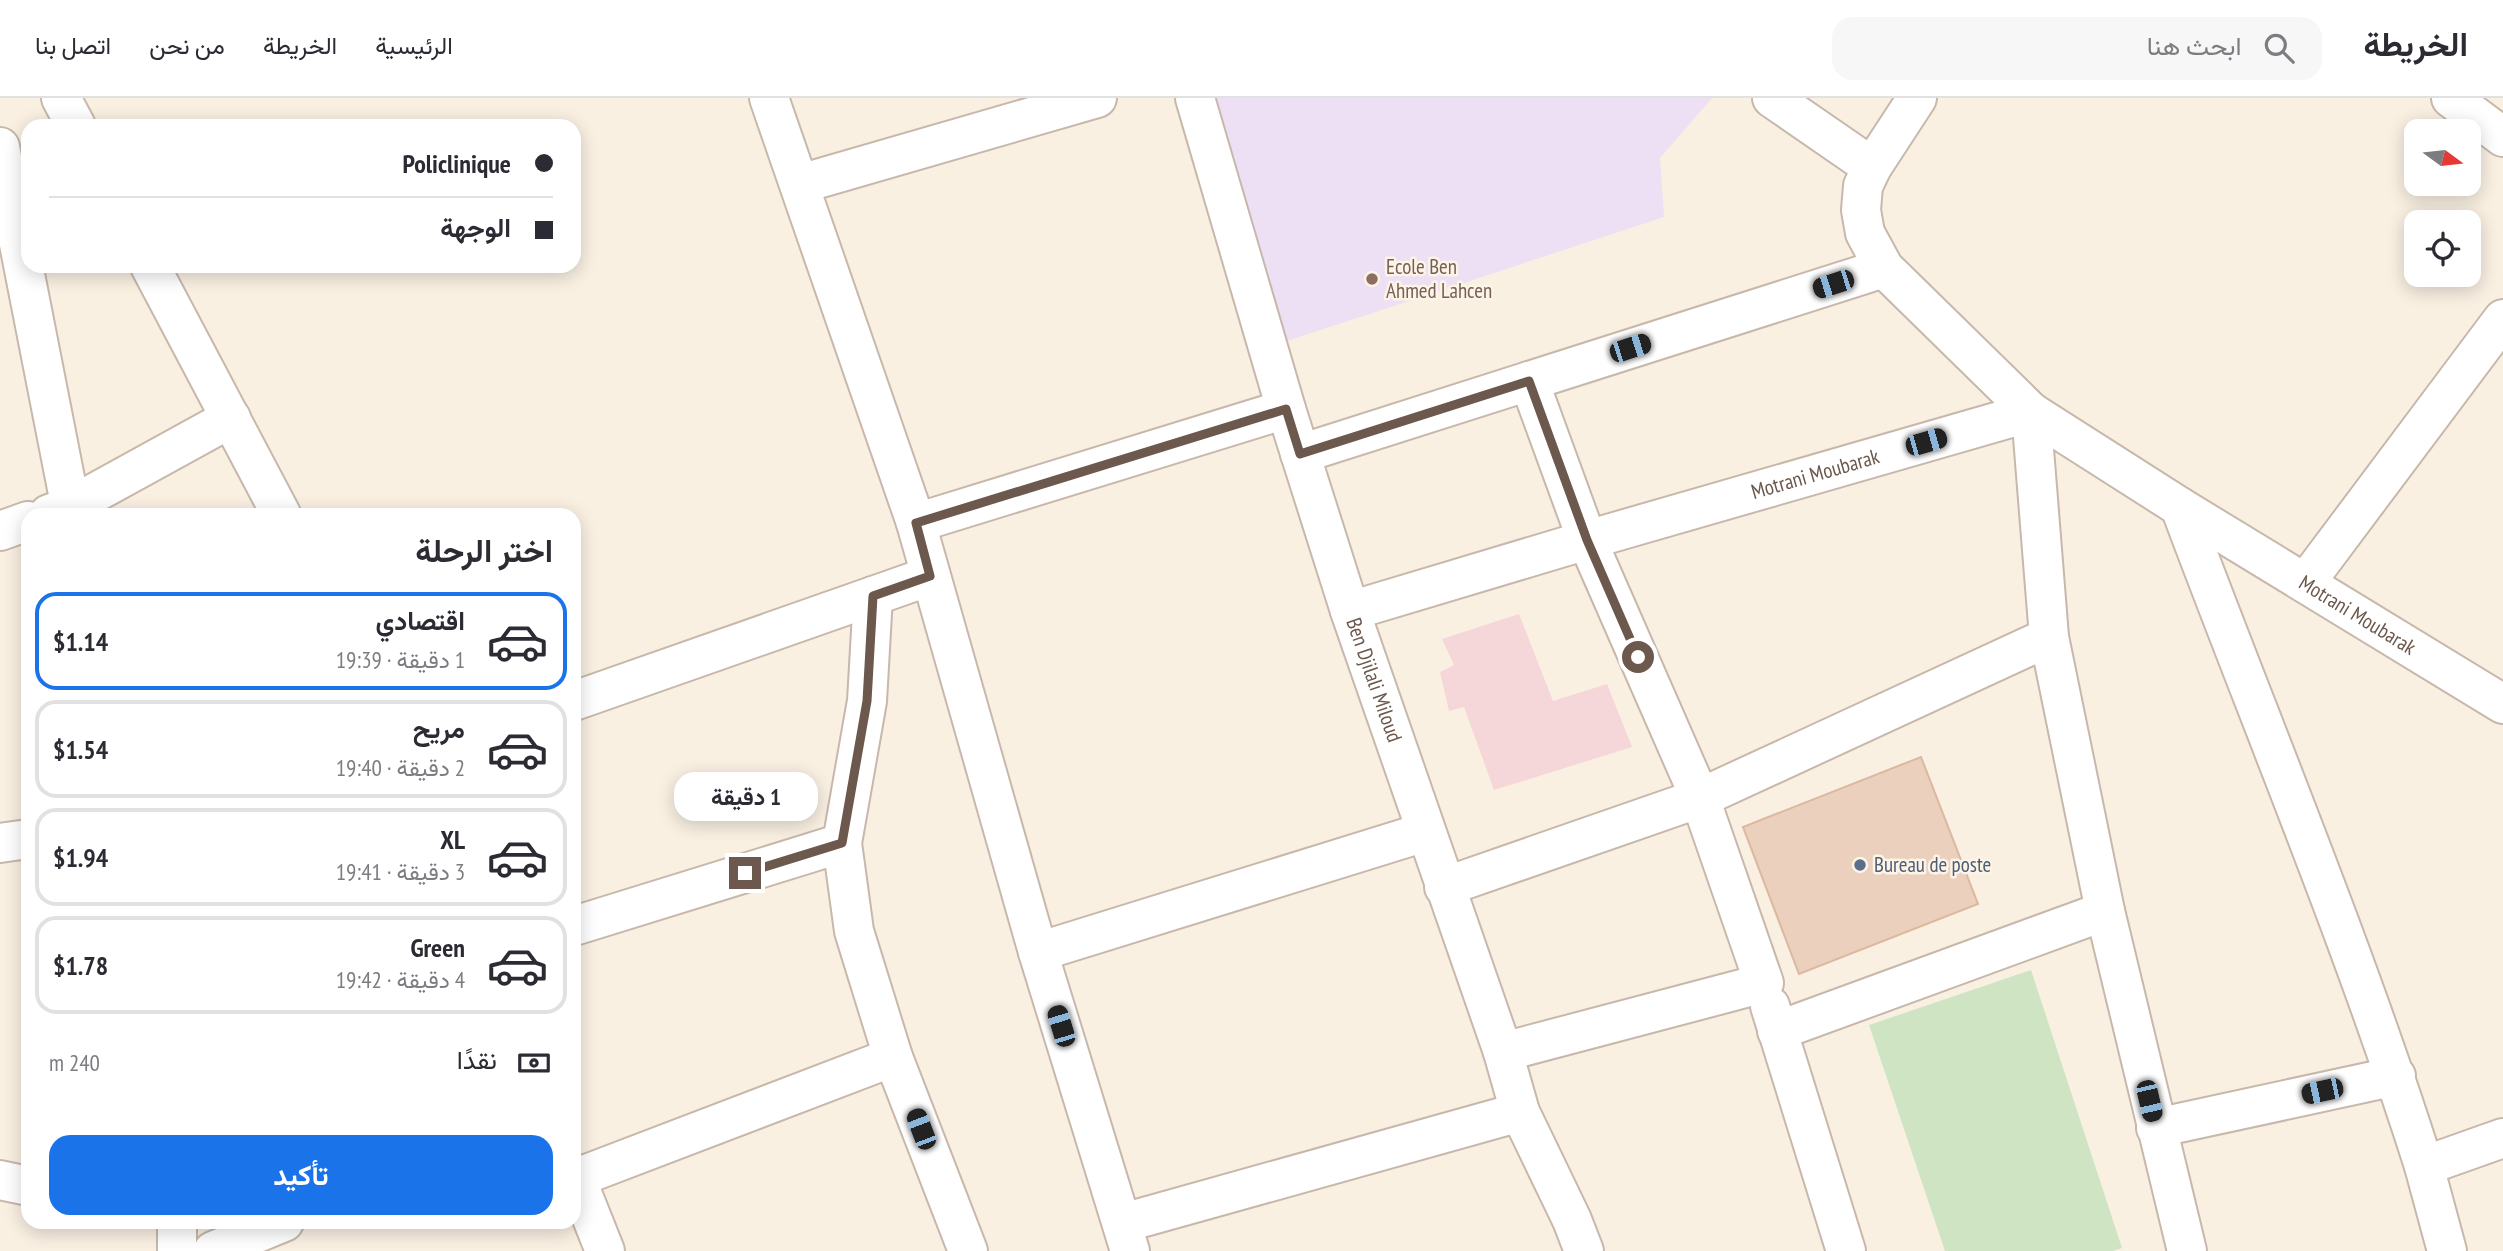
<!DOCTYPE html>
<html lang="ar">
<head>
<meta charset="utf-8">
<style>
  :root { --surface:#fff; --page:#f7f7f7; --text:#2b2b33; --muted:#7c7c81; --line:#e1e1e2; --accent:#1a73e8 }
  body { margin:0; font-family:"PT Sans Narrow",Vazirmatn,sans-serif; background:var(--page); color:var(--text); direction:rtl; height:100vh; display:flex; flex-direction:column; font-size:26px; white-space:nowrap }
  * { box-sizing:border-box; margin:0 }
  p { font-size:23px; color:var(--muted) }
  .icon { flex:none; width:38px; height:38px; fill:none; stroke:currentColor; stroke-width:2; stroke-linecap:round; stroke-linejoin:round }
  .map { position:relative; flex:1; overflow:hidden; direction:ltr }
  .drawer { position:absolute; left:21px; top:410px; width:560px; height:721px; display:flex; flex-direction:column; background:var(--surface); border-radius:21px; box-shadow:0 4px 18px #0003; direction:rtl }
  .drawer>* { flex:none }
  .banner { position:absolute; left:21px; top:21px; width:560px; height:154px; border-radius:21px; box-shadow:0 4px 18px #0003; direction:rtl; display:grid; align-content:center; height:154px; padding:0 28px; background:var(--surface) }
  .needle { width:46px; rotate:105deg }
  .tools { position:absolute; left:2404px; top:21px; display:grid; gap:14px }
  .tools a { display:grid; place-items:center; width:77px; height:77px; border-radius:14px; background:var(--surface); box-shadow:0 4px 18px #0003; font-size:35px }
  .end { position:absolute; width:32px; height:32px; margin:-16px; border:9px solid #6c584c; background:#fff; box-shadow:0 0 0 4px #fff }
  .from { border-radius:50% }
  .bubble { position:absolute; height:49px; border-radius:21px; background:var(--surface); box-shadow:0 4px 18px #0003; font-size:23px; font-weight:700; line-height:49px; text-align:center; direction:rtl }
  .car { position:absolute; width:21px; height:42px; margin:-21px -10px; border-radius:9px; box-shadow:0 0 5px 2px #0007; background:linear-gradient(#222 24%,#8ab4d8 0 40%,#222 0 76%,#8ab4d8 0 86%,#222 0) }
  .banner b { display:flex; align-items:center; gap:24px; height:66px; font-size:26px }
  .banner b+b { border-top:2px solid var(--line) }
  .banner i { width:18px; height:18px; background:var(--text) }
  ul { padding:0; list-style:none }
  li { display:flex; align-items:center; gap:21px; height:98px; margin:0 14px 10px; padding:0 14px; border:4px solid var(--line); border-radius:21px }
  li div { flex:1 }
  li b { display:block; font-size:26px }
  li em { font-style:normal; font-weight:700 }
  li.current { border-color:var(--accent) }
  li>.icon { width:63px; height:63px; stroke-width:1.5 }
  h2 { padding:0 28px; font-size:32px; line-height:84px }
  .pay { display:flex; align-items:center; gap:18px; height:77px; padding:0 28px; font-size:26px }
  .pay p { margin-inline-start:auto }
  .cta { display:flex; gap:14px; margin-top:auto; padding:14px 28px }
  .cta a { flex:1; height:80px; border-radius:21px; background:var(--accent); color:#fff; font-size:28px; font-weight:700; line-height:80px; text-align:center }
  header { display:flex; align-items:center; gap:42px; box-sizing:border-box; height:98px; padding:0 35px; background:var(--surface); border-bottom:2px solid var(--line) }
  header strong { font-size:33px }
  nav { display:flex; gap:38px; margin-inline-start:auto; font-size:24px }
  .search { width:490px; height:63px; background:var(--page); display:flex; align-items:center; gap:18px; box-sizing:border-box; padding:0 24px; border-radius:21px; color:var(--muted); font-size:26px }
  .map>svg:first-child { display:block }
  .education { fill:#eddff4 }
  .medical { fill:#f5d6d9 }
  .green { fill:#cfe4c2 }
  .building { fill:#ead0bd; stroke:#dbb89f; stroke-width:2 }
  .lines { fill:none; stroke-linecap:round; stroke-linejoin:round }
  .minor-casing { stroke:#c7b8ab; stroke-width:42 }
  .minor { stroke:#fff; stroke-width:38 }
  .route { stroke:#6c584c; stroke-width:9 }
  .education-dot { fill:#8d6e63; stroke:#fcf4e7; stroke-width:2.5 }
  .service-dot { fill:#5c6f8a; stroke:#fcf4e7; stroke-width:2.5 }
  .labels { text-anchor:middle; stroke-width:5; stroke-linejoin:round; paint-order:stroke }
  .education-label { font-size:21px; fill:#785e54; stroke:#fcf4e7; text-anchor:start }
  .street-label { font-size:21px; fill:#6c584c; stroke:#fcf4e7 }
  .service-label { font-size:21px; fill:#4e5e75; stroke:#fcf4e7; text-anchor:start }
</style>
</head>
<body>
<header>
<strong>الخريطة</strong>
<div class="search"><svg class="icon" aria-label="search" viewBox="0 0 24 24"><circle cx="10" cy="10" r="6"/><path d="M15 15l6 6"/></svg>ابحث هنا</div>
<nav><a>الرئيسية</a><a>الخريطة</a><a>من نحن</a><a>اتصل بنا</a></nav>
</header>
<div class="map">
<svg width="2503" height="1153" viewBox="0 0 2503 1153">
  <rect width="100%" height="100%" fill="#f9f0e2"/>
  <path class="education" d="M1210,0h502l-52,60 4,59 -377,124z"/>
  <path class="medical" d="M1519,516l34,87 54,-17 25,63 -138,43 -30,-83 -15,4 -9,-39 14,-7 -12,-26z"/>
  <path class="green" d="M2031,872l91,278 -9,3h-168l-76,-226z"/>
  <path class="building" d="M1921,659l57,147 -179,70 -56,-147z"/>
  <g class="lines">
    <defs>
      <g id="minor">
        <path d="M61,0l15,28"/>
        <path d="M769,0l147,425 122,429 92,299"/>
        <path id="s1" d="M1195,0l91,311 64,202 153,441 17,60 52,108 12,31"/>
        <path d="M1772,0l100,69"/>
        <path d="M2451,0l52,39"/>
        <path d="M0,49l72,367"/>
        <path d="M800,86l297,-86"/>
        <path d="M150,168l131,248"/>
        <path d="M1529,283l58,159 113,258 349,-161 -18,-225 -147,-144 -19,-35 -4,-23 2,-24 9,-19 45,-69"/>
        <path d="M1300,356l584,-186"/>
        <path d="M2180,409c82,219 173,435 244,659l79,-28"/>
        <path d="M49,416l22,-8 160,-88"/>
        <path d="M916,425l370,-114"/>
        <path d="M0,433l28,-10"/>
        <path d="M2306,484l197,-263"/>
        <path d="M873,498l-6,105 -25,142 12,88 39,126 75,194"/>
        <path id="s2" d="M1350,513l237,-71 444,-128 149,95 323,197"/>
        <path d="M574,603l356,-125"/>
        <path d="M0,745l28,-4"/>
        <path d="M1444,789l256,-89 64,185 -261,69"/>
        <path d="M2105,813l82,340"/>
        <path d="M574,828l268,-83"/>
        <path d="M1038,854l387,-120"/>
        <path d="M1770,908l76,245"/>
        <path d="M1777,933l328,-120 -56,-274"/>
        <path d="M2156,1030l240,-52"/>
        <path d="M2424,1068l23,85"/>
        <path d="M574,1075l31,78"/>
        <path d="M576,1080l317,-121"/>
        <path d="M0,1082l28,6"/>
        <path d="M1123,1125l397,-111"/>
        <path d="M177,1153v-29"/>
        <path d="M213,1153l71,-29"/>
      </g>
    </defs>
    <use href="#minor" class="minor-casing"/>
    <use href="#minor" class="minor"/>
  </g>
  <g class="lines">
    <path class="route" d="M745,775l97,-30 25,-142 6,-105 57,-20 -14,-53 370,-114 14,45 229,-73 58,159 51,117"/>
  </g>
  <circle class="education-dot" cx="1372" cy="181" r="7"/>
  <circle class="service-dot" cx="1860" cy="767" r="7"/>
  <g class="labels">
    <g class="education-label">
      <text x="1386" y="176">Ecole Ben<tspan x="1386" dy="24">Ahmed Lahcen</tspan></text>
    </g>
    <g class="street-label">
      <text dy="7" stroke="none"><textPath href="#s2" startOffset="485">Motrani Moubarak</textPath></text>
      <text dy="7" stroke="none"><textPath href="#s2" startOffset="1094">Motrani Moubarak</textPath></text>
      <text dy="7" stroke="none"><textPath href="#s1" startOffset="609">Ben Djilali Miloud</textPath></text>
    </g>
    <g class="service-label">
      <text x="1874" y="774">Bureau de poste</text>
    </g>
  </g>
</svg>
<div class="tools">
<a><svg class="needle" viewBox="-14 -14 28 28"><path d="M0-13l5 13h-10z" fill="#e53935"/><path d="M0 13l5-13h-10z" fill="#7c7c81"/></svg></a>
<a><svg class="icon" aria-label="locate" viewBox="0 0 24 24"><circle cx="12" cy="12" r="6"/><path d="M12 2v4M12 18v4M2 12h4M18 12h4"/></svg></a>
</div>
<i class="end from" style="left:1638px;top:559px"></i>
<i class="end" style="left:745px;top:775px"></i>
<div class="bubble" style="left:674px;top:674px;width:144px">1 دقيقة</div>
<i class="car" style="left:1833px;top:186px;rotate:252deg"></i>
<i class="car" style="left:1630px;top:250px;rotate:72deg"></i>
<i class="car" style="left:1926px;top:344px;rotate:74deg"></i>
<i class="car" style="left:1061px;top:928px;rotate:343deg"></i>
<i class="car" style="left:2322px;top:993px;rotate:258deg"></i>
<i class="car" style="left:2149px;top:1003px;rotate:167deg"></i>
<i class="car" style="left:921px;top:1031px;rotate:339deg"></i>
<div class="banner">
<b><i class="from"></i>Policlinique</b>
<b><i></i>الوجهة</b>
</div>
<section class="drawer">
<h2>اختر الرحلة</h2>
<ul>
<li class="current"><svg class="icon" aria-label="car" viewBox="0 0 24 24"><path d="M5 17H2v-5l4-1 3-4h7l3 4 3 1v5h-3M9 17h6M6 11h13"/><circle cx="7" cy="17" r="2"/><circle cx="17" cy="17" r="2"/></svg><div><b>اقتصادي</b><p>1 دقيقة · 19:39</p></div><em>$1.14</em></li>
<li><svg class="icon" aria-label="car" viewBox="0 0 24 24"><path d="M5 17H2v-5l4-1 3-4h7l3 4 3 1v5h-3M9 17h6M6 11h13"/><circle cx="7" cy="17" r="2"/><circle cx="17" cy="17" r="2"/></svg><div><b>مريح</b><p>2 دقيقة · 19:40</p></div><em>$1.54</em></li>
<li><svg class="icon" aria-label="car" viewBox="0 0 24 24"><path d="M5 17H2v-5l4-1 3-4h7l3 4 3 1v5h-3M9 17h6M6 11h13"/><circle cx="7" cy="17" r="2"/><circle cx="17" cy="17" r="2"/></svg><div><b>XL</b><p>3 دقيقة · 19:41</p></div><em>$1.94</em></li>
<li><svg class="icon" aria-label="car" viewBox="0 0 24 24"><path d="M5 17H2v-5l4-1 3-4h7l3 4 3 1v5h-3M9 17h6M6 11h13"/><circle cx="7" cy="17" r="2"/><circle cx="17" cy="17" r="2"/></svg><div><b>Green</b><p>4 دقيقة · 19:42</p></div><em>$1.78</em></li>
</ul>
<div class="pay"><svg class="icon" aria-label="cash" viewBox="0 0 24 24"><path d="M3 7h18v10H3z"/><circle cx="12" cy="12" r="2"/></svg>نقدًا<p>240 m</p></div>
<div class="cta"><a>تأكيد</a></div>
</section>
</div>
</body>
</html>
